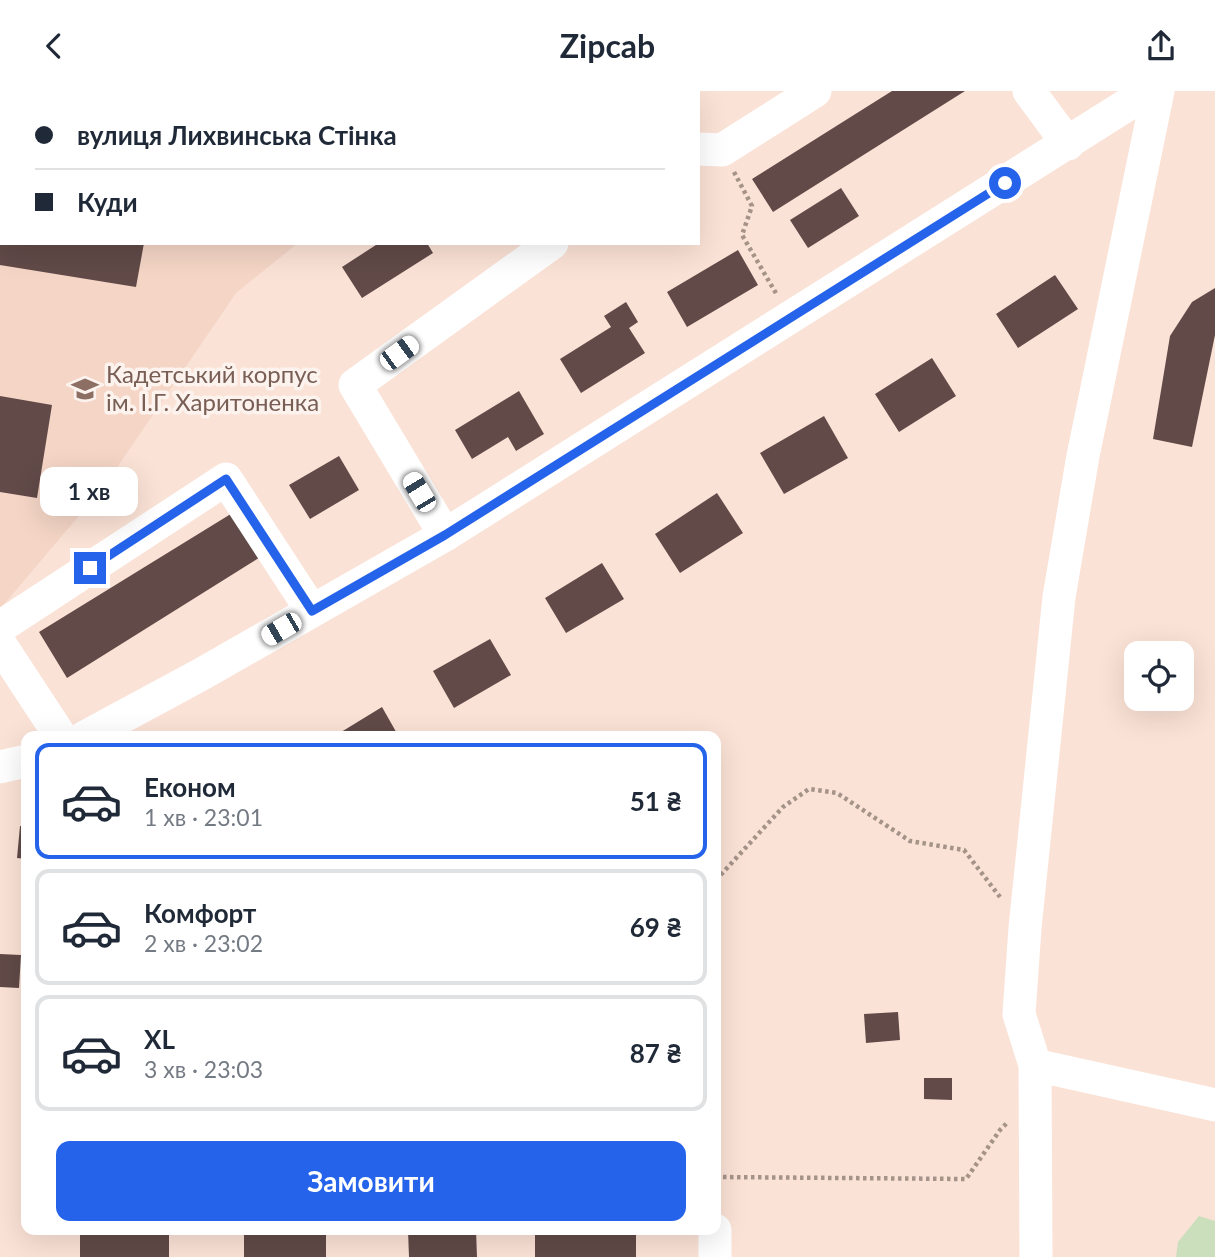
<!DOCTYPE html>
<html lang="uk">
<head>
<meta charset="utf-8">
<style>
  :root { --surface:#fff; --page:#f2f2f3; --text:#1f2937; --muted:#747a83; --line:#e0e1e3; --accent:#2563eb }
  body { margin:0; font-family:Lato,sans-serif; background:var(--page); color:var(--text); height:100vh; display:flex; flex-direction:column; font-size:26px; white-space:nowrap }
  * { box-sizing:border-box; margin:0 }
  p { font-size:23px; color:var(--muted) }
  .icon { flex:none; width:38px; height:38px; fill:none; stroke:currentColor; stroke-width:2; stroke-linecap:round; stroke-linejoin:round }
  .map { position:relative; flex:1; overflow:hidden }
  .panel { position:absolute; left:21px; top:640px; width:700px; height:504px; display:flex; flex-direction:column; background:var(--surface); border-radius:14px; box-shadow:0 7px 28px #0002 }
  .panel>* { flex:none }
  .banner { position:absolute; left:0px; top:0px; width:700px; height:154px; box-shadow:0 7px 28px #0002; display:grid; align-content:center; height:154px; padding:0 35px; background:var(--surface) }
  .controls { position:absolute; left:1124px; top:550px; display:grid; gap:14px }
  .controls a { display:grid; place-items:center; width:70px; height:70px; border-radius:14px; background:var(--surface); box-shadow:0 7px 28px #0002; font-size:35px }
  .end { position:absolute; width:32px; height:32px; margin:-16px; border:9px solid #2563eb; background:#fff; box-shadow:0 0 0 4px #fff }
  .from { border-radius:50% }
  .bubble { position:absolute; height:49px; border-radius:14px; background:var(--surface); box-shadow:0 7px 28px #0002; font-size:23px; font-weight:700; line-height:49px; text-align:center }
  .car { position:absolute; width:21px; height:42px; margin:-21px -10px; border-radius:9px; box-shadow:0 0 5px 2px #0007; background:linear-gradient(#fff 24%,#345 0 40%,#fff 0 76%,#345 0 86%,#fff 0) }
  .banner b { display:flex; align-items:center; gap:24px; height:66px; font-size:26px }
  .banner b+b { border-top:2px solid var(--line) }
  .banner i { width:18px; height:18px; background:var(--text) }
  ul { padding:12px 0 0; list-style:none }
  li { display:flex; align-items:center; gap:21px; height:116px; margin:0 14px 10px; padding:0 21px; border:4px solid var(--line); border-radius:14px }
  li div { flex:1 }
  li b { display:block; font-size:26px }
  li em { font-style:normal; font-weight:700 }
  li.active { border-color:var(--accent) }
  li>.icon { width:63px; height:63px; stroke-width:1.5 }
  .action { display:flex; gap:14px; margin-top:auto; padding:14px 35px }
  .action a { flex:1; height:80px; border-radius:14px; background:var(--accent); color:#fff; font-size:28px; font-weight:700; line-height:80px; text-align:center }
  header { display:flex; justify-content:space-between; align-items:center; height:91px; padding:0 35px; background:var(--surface); font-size:32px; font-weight:700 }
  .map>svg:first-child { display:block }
  .built { fill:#f4d5c6 }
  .green { fill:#cbdfbd }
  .building { fill:#614a48 }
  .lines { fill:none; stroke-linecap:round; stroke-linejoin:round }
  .path { stroke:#a5938a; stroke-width:4.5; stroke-dasharray:3.5 3.5; stroke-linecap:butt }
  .minor { stroke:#fff; stroke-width:33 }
  .route { stroke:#2563eb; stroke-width:9 }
  .labels { text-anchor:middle; stroke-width:7; stroke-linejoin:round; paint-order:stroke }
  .education-label { font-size:24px; fill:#785e54; stroke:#fdf3ee; text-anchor:start }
</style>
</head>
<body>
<header><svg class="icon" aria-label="back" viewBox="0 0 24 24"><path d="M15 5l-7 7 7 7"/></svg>Zipcab<svg class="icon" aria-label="share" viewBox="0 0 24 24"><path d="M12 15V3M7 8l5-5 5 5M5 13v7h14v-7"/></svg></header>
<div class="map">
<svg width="1215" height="1166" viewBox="0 0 1215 1166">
  <rect width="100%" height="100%" fill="#fbe2d6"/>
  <path class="built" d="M0,0h488l-486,2v150h296l-62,50 -131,192 -105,124z"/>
  <path class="green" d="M1199,1125l16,5v36h-39l2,-15z"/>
  <path class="building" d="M892,0h73l-192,121 -21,-33z
    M841,97l18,28 -51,32 -18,-28z
    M0,152h144l-8,44 -136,-22z
    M379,152h48l6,10 -71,45 -20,-31z
    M738,159l20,35 -71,42 -20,-35z
    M1055,184l23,34 -60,39 -22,-34z
    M1215,197v47l-23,112 -39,-8 17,-103 22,-34z
    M626,211l12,20 -9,6 16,25 -64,40 -21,-34 51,-32 -7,-11z
    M932,267l24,38 -57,36 -24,-38z
    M519,300l25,43 -28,17 -8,-14 -36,22 -17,-29z
    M0,305l52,9 -15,93 -37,-6z
    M824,325l24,42 -64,36 -24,-41z
    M339,365l20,34 -49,29 -21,-34z
    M717,402l26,40 -63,40 -25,-39z
    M234,421l28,44 -195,122 -28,-46z
    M602,472l22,36 -58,34 -21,-35z
    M490,548l21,36 -57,33 -21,-37z
    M382,616l17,30h-66z
    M20,735l6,1v32l-9,-1z
    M0,863l21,1 -2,33 -19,-1z
    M898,921l2,28 -34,3 -2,-29z
    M924,987h28v22l-28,-1z
    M80,1139h89v27h-89z
    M244,1139h82v27h-82z
    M408,1139h68l1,27h-68z
    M535,1139h101v27h-101z"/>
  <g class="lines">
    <path class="path" d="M734,81l18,34 -10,29 35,60
      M716,789l67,-73 26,-18 28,4 73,48 54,9 36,47
      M716,1086l250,2 34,-49 8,-8"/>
    <path class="minor" d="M1029,0l39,53
      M698,58l24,1 93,-59
      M445,444l-90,-150 197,-142
      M0,536l226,-148 86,132
      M0,553l61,93
      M85,646l115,-62 245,-140 704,-444
      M0,676l26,-6
      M1035,974l180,40
      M715,1139v27
      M1036,1166l-1,-192 -16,-51 6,-86 34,-331 24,-141 75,-365"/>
  </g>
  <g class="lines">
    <path class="route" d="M90,477l136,-89 86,132 133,-76 560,-352"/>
  </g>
  <defs>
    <symbol id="school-bare" viewBox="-9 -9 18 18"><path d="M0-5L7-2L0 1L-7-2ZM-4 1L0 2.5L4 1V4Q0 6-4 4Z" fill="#8d6e63" stroke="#fdf3ee" stroke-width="2.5" paint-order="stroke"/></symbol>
  </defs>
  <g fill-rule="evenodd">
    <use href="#school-bare" x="66" y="279" width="38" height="38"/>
  </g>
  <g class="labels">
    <g class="education-label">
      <text x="106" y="292">Кадетський корпус<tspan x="106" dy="28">ім. І.Г. Харитоненка</tspan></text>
    </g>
  </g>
</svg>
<div class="controls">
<a><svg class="icon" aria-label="locate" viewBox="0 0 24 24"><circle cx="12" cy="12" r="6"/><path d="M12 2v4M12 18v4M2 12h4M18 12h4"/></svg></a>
</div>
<i class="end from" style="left:1005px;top:92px"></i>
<i class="end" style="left:90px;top:477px"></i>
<div class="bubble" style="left:40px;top:376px;width:98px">1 хв</div>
<i class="car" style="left:399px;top:262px;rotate:54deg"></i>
<i class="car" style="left:419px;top:401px;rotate:329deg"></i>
<i class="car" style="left:281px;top:538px;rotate:240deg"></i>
<div class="banner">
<b><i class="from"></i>вулиця Лихвинська Стінка</b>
<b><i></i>Куди</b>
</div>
<section class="panel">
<ul>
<li class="active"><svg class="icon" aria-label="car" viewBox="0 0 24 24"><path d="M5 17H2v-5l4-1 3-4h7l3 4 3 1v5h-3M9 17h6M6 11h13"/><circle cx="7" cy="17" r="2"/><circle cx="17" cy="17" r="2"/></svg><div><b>Економ</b><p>1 хв · 23:01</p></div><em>51 ₴</em></li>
<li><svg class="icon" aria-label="car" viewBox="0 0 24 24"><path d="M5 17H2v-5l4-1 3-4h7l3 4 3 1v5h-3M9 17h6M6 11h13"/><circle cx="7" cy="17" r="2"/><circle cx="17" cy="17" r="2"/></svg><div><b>Комфорт</b><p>2 хв · 23:02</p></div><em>69 ₴</em></li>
<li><svg class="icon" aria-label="car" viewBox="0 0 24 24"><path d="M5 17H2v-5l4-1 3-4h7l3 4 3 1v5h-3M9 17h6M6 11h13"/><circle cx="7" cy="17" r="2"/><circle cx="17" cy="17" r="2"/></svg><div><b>XL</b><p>3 хв · 23:03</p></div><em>87 ₴</em></li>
</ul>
<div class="action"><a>Замовити</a></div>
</section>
</div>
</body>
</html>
